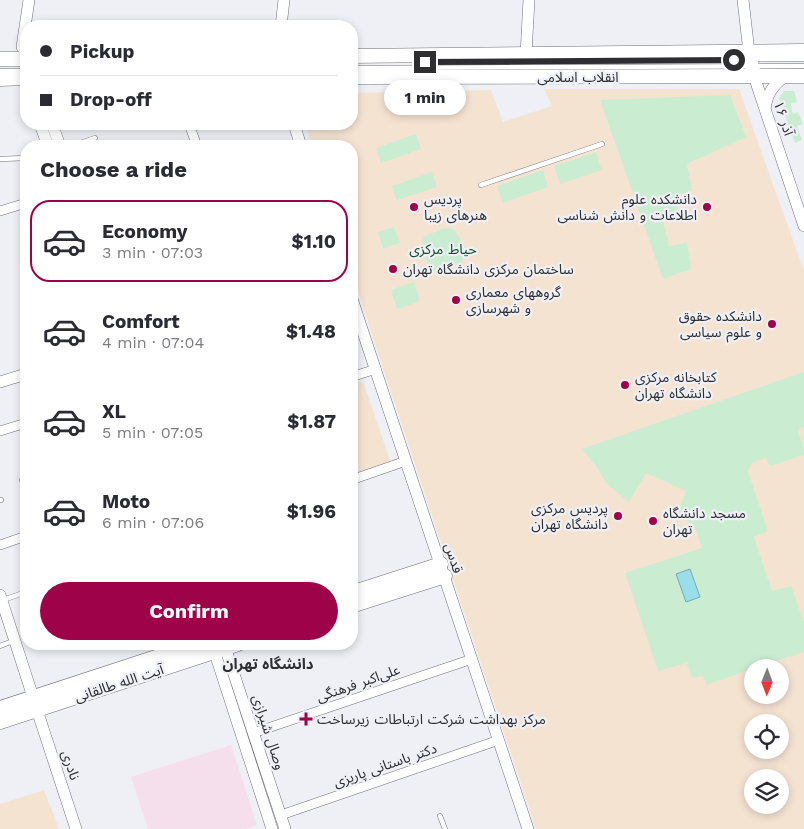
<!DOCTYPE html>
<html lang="en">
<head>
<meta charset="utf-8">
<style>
  :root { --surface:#fff; --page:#f2f2f3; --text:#2b2b33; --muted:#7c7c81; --line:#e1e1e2; --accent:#9e0248 }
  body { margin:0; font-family:"Work Sans","Noto Sans Arabic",sans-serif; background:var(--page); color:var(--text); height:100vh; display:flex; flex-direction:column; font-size:19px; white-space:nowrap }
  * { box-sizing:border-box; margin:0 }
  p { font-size:16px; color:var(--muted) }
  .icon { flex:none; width:28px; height:28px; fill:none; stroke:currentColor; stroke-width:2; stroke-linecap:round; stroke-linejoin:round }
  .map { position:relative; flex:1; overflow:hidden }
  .panel { position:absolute; left:20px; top:140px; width:338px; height:510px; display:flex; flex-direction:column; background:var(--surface); border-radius:20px; box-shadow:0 2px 8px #0003 }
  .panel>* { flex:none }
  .hud { position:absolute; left:20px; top:20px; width:338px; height:110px; border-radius:20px; box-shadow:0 2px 8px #0003; display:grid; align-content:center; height:110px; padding:0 20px; background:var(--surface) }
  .needle { width:32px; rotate:181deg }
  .fabs { position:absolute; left:744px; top:659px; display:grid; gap:10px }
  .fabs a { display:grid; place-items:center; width:45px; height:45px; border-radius:50%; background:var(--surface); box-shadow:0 2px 8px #0003; font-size:25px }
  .end { position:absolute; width:22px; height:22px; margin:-11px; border:6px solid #2e2e30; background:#fff; box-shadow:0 0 0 2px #fff }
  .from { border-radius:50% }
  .bubble { position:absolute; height:35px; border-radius:18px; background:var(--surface); box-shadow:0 2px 8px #0003; font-size:16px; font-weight:700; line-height:35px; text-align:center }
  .hud b { display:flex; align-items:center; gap:18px; height:48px; font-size:19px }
  .hud b+b { border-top:1px solid var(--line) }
  .hud i { width:12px; height:12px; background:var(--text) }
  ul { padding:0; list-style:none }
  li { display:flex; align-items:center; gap:15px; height:82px; margin:0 10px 8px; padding:0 10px; border:2px solid transparent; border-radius:20px }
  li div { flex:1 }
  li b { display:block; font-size:19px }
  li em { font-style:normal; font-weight:700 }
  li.on { border-color:var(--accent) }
  li>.icon { width:45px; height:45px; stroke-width:1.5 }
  h2 { padding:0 20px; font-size:22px; line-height:60px }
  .primary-button { display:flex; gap:10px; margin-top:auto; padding:10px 20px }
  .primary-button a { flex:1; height:58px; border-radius:30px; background:var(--accent); color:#fff; font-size:20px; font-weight:700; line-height:58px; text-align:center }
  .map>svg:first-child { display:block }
  .commercial { fill:#f6dfec }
  .education { fill:#f5e3d2; fill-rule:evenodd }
  .green { fill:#caedd1 }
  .water { fill:#9addeb; stroke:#7aa8b3 }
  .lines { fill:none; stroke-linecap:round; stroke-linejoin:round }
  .lane-casing { stroke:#707176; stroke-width:5.5 }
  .street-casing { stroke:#707176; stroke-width:10 }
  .secondary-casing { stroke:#707176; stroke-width:12 }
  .primary-casing { stroke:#707176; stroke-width:15 }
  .lane { stroke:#fff; stroke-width:4.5 }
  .street { stroke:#fff; stroke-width:9 }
  .secondary { stroke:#fff; stroke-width:11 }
  .primary { stroke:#fff; stroke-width:14 }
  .route { stroke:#2e2e30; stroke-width:6 }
  .poi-dot { fill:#9e0248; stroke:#eef0f5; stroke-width:2 }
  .labels { text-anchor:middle; stroke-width:4.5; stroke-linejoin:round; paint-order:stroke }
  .street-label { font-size:14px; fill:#2e2e30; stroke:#eef0f5 }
  .poi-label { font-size:14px; fill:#2e2e30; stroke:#eef0f5; text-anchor:start }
  .park-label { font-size:14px; fill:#154927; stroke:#eef0f5 }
  .neighbourhood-label { font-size:15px; font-weight:bold; fill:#2e2e30; stroke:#eef0f5 }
</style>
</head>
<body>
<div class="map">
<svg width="804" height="829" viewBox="0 0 804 829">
  <rect width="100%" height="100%" fill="#eef0f5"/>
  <path class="commercial" d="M231,745l26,80 -11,4h-98l-17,-52z"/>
  <path class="education" d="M544,89h195l65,182v558h-268l-154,-464 -31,-96v-123h-38l-8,-22h46v-31l140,-3 12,32 49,-16zM752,668h28v27h-28zM752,722h28v28h-28zM752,778h28v27h-28z
    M358,380l6,4 27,79 -39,13 -1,-93z
    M44,790l15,39h-59v-25z"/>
  <path class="green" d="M784,91h10l3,11 -6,1v3l2,8 5,-2 5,12 -6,2 5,14 -7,3 -16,-45z
    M730,95l16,42 -59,27 5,26 -17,7 4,16 -16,8 6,25 18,-3 4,26 -28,10 -63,-179z
    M416,134l5,15 -40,14 -5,-15z
    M596,152l6,18 -42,14 -6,-18z
    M543,170l5,17 -45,16 -6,-17z
    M432,172l5,15 -40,13 -5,-14z
    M394,227l6,16 -17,5 -5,-16z
    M443,228l10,1c7,6 12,23 10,32 -8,5 -21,10 -31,9 -6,-8 -12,-24 -8,-33z
    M414,282l6,19 -23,8 -6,-19z
    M804,372v55l-6,3 6,19v6l-34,11 -4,-8 -14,5 -4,8 20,60 -14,6 18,54 19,-5 13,36v30l-47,15 -5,1v1l-46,16 -3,-9 -11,2 -5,-15 -29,8 -33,-98 77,-25 -8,-23 -17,-10 9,-24 -40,-18 -17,29 -22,-18 -12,-19 -13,-16z"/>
  <path class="water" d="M690,569l10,28 -14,5 -10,-28z"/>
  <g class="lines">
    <defs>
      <path id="lane" d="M435,62l369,-3
        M351,68l453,-2
        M0,71h26
        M72,146l23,-8
        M0,159l26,-1
        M481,185l121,-41
        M22,480l4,12
        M0,500h1
        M3,600l23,-8
        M0,646l13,-5
        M440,816l5,13"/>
      <path id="street" d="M189,124l8,22
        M0,211l26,-8
        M351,377l25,-8
        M0,431l26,-8
        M351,480l55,-19
        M0,545l26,-9
        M253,733l219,-74
        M281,815l218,-75"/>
      <path id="secondary" d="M743,0l6,52
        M281,26l3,-26
        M26,52l-4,-5 7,-47
        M526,54l3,-54
        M754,76l50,150
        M765,109c2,-16 8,-23 20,-33
        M40,124l8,22
        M52,124l8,22
        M294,124l7,22
        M351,296l177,533
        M0,382l26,-8
        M0,595l33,102
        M212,644l60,185
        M224,644l61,185
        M37,710l39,119"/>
      <path id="primary" d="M749,52l5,24
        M351,56l453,-5
        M0,59h26
        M351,77l453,-1
        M0,79l26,-1
        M351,593l90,-29
        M351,606l94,-30
        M0,708l196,-64
        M0,722l238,-78"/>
    </defs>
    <use href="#lane" class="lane-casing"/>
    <use href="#street" class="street-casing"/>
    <use href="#secondary" class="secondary-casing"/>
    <use href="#primary" class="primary-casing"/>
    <use href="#lane" class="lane"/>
    <use href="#street" class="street"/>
    <use href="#secondary" class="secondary"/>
    <use href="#primary" class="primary"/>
  </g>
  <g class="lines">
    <path class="route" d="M425,62l309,-2"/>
  </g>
  <g class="poi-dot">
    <circle cx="414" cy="207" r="5"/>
    <circle cx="707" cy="207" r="5"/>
    <circle cx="393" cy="269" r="5"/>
    <circle cx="456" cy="300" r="5"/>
    <circle cx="772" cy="324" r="5"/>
    <circle cx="625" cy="385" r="5"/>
    <circle cx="618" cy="516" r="5"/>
    <circle cx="653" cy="521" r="5"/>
    <path d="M303.5 711.5h5v5h5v5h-5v5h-5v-5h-5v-5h5z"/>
  </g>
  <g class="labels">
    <g class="street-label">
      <text x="578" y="82">انقلاب اسلامی</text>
      <text transform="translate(784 118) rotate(71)" y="5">۱۶ آذر</text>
      <text transform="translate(454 558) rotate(72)" y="5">قدس</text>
      <text transform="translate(119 683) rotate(-18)" y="5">آیت الله طالقانی</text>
      <text transform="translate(358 683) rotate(-19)" y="5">علی‌اکبر فرهنگی</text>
      <text transform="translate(269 732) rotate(72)" y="5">وصال شیرازی</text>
      <text transform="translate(71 765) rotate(72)" y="5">نادری</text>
      <text transform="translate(385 765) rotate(-19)" y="5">دکتر باستانی پاریزی</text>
    </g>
    <g class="poi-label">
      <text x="424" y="204">پردیس<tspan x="424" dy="16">هنرهای زیبا</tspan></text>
      <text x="697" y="204" text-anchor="end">دانشکده علوم<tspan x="697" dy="16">اطلاعات و دانش شناسی</tspan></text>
      <text x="403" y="274">ساختمان مرکزی دانشگاه تهران</text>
      <text x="466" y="297">گروههای معماری<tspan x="466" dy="16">و شهرسازی</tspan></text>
      <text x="762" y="321" text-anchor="end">دانشکده حقوق<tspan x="762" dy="16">و علوم سیاسی</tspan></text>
      <text x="635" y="382">کتابخانه مرکزی<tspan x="635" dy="16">دانشگاه تهران</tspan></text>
      <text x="608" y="513" text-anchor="end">پردیس مرکزی<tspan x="608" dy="16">دانشگاه‌ تهران</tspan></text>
      <text x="663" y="518">مسجد دانشگاه<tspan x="663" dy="16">تهران</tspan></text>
      <text x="317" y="724">مرکز بهداشت شرکت ارتباطات زیرساخت</text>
    </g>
    <g class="park-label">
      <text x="443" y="254">حیاط مرکزی</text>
    </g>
    <g class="neighbourhood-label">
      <text x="268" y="669">دانشگاه تهران</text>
    </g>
  </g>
</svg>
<div class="fabs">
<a><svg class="needle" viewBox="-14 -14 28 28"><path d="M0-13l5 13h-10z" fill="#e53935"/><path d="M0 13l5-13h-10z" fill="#7c7c81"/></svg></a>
<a><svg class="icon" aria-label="locate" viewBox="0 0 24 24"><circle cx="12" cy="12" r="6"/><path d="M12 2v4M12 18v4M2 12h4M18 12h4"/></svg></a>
<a><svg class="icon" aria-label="layers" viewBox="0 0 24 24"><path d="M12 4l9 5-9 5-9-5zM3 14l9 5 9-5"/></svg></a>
</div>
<i class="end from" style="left:734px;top:60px"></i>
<i class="end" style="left:425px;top:62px"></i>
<div class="bubble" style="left:384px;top:80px;width:82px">1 min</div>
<div class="hud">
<b><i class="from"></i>Pickup</b>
<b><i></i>Drop-off</b>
</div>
<section class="panel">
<h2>Choose a ride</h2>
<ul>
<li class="on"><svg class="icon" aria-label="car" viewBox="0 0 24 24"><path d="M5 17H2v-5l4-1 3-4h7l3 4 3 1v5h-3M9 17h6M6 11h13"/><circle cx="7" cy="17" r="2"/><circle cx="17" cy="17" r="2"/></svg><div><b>Economy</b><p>3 min · 07:03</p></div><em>$1.10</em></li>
<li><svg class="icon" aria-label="car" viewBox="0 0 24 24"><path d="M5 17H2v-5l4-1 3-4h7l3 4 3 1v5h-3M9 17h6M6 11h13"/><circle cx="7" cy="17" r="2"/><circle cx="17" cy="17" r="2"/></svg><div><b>Comfort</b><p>4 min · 07:04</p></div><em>$1.48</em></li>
<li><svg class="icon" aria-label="car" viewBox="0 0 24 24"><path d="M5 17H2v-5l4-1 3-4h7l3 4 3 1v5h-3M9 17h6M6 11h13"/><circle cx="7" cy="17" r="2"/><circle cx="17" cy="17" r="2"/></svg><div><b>XL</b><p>5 min · 07:05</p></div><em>$1.87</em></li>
<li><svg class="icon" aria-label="car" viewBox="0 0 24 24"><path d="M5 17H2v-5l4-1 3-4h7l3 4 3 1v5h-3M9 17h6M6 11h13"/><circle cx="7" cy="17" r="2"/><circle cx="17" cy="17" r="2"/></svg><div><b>Moto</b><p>6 min · 07:06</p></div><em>$1.96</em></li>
</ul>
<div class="primary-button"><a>Confirm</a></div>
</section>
</div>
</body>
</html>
